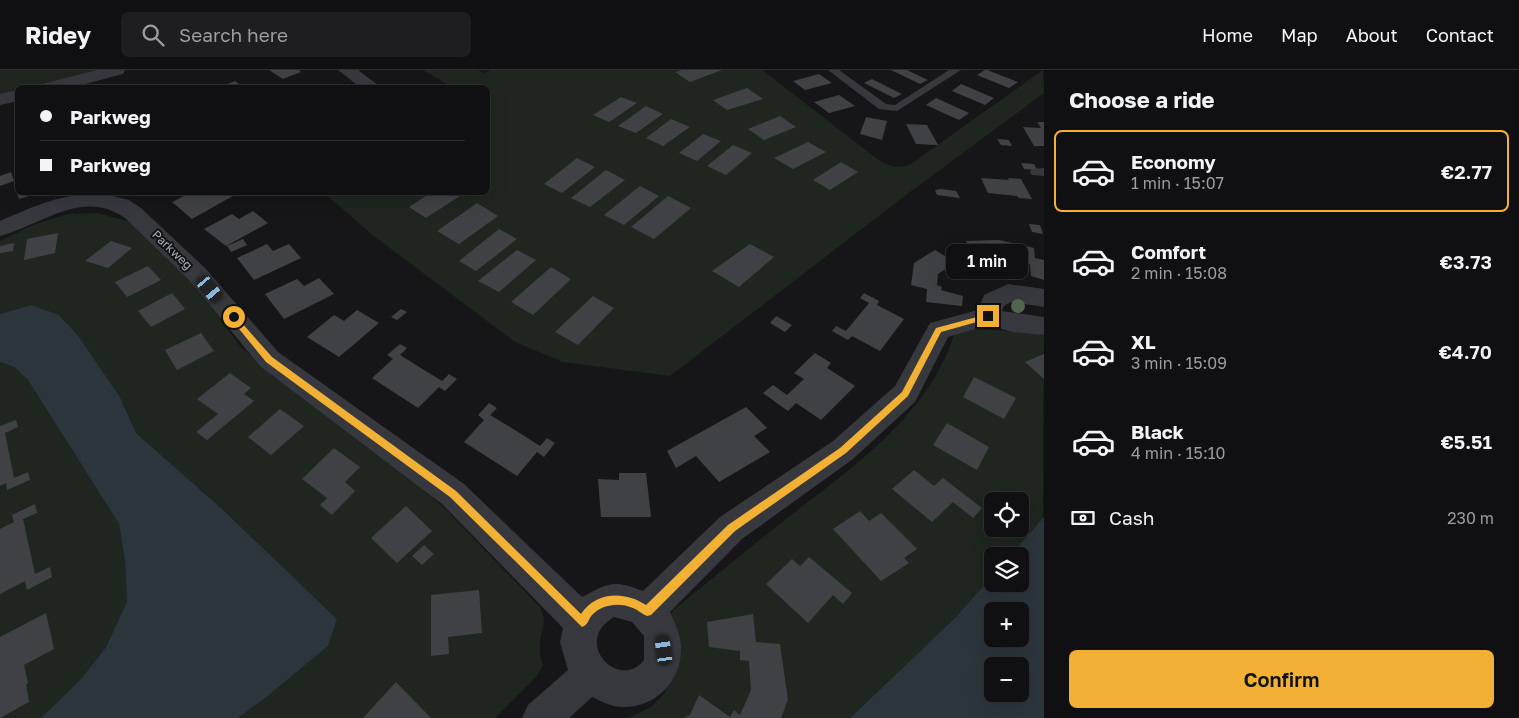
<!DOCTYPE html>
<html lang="en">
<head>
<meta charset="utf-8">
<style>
  :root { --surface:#101012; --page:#1e1e20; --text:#f1f3f6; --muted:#9c9d9f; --line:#303032; --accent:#f2b134 }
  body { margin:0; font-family:"Golos Text",sans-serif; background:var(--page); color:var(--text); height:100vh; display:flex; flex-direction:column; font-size:19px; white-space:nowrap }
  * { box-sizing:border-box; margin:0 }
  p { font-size:16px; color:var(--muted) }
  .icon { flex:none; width:28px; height:28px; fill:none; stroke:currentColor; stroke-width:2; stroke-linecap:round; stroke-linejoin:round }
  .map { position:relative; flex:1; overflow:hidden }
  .details { display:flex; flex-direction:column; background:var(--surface); width:475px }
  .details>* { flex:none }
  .guide { position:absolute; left:15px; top:15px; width:475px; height:110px; border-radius:8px; box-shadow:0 5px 20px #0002,0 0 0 1px var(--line); display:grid; align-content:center; height:110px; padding:0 25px; background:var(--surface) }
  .buttons { position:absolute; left:984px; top:422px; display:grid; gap:10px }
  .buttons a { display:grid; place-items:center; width:45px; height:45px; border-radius:8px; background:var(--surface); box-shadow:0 5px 20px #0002,0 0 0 1px var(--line); font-size:25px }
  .end { position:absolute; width:22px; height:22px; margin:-11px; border:6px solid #f2b134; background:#111; box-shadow:0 0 0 2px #111 }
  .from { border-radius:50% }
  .bubble { position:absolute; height:35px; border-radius:8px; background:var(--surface); box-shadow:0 5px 20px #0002,0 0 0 1px var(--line); font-size:16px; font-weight:600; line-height:35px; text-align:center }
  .car { position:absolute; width:15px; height:30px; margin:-15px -8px; border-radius:6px; box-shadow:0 0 4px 1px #0007; background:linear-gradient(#222 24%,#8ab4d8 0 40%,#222 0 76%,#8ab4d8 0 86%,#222 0) }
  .guide b { display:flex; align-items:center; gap:18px; height:48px; font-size:19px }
  .guide b+b { border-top:1px solid var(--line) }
  .guide i { width:12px; height:12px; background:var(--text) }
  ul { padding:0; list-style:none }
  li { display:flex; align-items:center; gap:15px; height:82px; margin:0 10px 8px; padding:0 15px; border:2px solid transparent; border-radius:8px }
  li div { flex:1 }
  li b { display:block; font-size:19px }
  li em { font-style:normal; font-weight:600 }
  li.current { border-color:var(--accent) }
  li>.icon { width:45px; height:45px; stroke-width:1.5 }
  h2 { padding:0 25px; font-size:22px; line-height:60px }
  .pay { display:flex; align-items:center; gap:12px; height:55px; padding:0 25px; font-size:19px }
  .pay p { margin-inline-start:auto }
  .cta { display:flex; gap:10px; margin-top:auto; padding:10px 25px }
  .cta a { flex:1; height:58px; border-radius:8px; background:var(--accent); color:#111; font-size:20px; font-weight:600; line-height:58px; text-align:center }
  header { display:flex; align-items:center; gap:30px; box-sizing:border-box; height:70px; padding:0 25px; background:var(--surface); border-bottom:1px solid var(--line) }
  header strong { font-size:24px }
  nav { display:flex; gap:28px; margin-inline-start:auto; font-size:18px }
  .search { width:350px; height:45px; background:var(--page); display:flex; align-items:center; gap:12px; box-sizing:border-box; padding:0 18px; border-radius:8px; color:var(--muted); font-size:19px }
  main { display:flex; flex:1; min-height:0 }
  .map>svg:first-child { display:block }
  .green { fill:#1e261f; fill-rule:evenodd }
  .water { fill:#2c353c; fill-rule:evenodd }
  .building { fill:#404145 }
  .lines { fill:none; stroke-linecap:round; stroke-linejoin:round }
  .service { fill:#37383d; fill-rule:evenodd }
  .minor { fill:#37383d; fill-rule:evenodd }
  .tree { fill:#506452 }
  .route { fill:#f2b134 }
  .labels { text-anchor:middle; stroke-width:4; stroke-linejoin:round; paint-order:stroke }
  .street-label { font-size:12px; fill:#a8adb8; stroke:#111113 }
</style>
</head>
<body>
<header>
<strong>Ridey</strong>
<div class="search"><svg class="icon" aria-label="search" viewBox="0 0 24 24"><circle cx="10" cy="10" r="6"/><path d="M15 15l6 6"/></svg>Search here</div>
<nav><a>Home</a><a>Map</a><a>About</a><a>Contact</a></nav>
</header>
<main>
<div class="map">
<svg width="1044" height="648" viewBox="0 0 1044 648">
  <rect width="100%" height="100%" fill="#161618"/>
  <path class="green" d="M0,0h99l-69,17 -12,1 -1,3 -17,4z
    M423,0h55l6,3 8,-3h270l118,91c12,6 18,8 31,3l132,-94 1,23 -138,102 -236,181 -107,-14 -48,-20 -140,-105 -51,-44 164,-1v-104l-36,-1z
    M98,143l37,10 53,52 51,70 34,31 48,32 71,53 56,51 92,95c1,4 4,9 4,12 -2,16 -8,30 -1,46l-7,12 -41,41h-257l26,-19 64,-53 9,-27 -116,-111 -85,-75 -16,-36 -41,-60 -48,-32 -31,9v-73l33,-16 35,-11z
    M973,259l71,3 -1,188 -33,36h-18v20l-36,41 -106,101h-222l23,-11 13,-13 8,-18 -5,-54 6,-12c38,-30 75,-61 113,-91 64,-50 143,-103 168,-185zM992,431h28v28h-28z
    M0,292l14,5 14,13 91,144 6,37 2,41 -21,45 -25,32 -40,39h-41z"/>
  <path class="water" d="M31,235l28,10 20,22 41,60 16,36 85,75 116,111 -9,27 -64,53 -26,19h-197l40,-39 25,-32 21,-45 -2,-41 -6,-37 -91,-144 -14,-13 -14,-5v-48z
    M1044,447v201h-194l106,-101 36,-41v8h28v-28h-10zM992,541h28v28h-28zM992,596h28v28h-28z"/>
  <path class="building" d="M269,0h30l2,2 -18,7z
    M682,0h40l-32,12 -15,-10z
    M891,0h16l21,10 -8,4z
    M985,0h2l31,12 -9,6 -32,-13z
    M819,4l13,9 -27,7 -12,-9z
    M872,9l30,15 -8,4 -30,-15z
    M235,11l9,7h-24v-1z
    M961,14l33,14 -9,7 -33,-14z
    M747,18l16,11 -36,11 -14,-10z
    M839,25l16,11 -26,7 -15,-11z
    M621,27l16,6 -28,19 -16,-7z
    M936,28l33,15 -10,7 -33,-15z
    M646,36l17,8 -27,19 -18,-7z
    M780,46l16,11 -32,13 -16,-11z
    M866,47l21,4 -5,19 -22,-6z
    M671,49l19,8 -27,19 -17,-8z
    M1037,52h7v24h-10l-11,-19 18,1z
    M906,54l21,1 11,20 -22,-1z
    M703,64l18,7 -24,20 -18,-8z
    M997,69l12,1 3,6 -11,-1z
    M808,72l18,10 -33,17 -19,-11z
    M733,75l19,8 -26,22 -19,-9z
    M577,88l18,9 -33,26 -18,-9z
    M841,92l17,10 -28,18 -17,-10z
    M1021,93l13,1 3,6 -13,-1z
    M606,100l19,10 -35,27 -19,-9z
    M11,102l3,9 -14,5v-10z
    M981,108l28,2 -1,-2 13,1 11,20 -13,-1 -2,-2 -29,-3z
    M18,113l-1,9 22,1 -20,6 -5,-15z
    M640,116l19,10 -35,29 -20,-10z
    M941,119l15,2 4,7 -23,-3 -2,-5z
    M192,122l14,1 34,-1 -48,27 -20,-17z
    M432,122h34l-40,26 -17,-11z
    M668,126l23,12 -37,31 -23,-12z
    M477,133l21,13 -39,28 -22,-13z
    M253,141l15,12 -42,23 -22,-17 28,-15 7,5z
    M1029,154l11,1 3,9 -11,-2z
    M499,159l18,10 -41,32 -17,-10z
    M58,163l-3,20 -31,7 3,-21z
    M243,169l4,6 -16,7 -4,-6z
    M999,170l35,8 1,10 9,2v20l-13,-4 -1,-12 -6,-1 -1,-4 -17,-4 -18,1 2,3h-5l10,13 -14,1 -8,6 -13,-9 -3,2 -8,-5 -11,7 -1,11 5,2 -1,3 22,6 -1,10 -36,-4 1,-13 -16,-4 3,-22 21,-13 13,8 10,-6 15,-1 -7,-10z
    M111,171l21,7 -24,20 -23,-7z
    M14,173l-1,8 -13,2v-7z
    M267,174l6,7 16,-7 12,14 -47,22 -17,-22z
    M750,174l24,13 -35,30 -27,-16z
    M517,180l19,10 -37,32 -21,-11z
    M148,196l13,14 -34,17 -12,-15z
    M551,197l20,12 -38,36 -22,-13z
    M319,208l15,16 -50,25 -19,-25 32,-15 7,7z
    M172,223l13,16 -34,18 -13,-16z
    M864,223l15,8 -2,4 27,14 -24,32 -28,-15 -4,4 -16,-9 4,-5 10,5 23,-28 -9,-5z
    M593,226l21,12 -36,37 -23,-13z
    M401,239l6,3 -10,8 -6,-3z
    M357,240l22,13 -40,34 -32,-20 27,-22 10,6z
    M776,246l16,9 -7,7 -15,-9z
    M201,263l13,18 -37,19 -12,-20z
    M400,274l7,4 -7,7 42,26 7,-7 8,5 -12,12 -6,-4 -21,21 -46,-30 21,-19 -6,-4z
    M815,283l16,10 -4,5 28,18 -34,34 -25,-17 -8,8 -25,-18 10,-8 14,10 17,-16 -10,-6z
    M1044,284v25l-19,-17z
    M230,303l21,15 -7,6 10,7 -47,39 -11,-8 22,-18 -21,-15z
    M974,307l42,21 -12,21 -41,-22z
    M489,333l8,5 -7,7 25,15 25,16 7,-8 8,5 -11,14 -7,-5 -20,24 -53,-34 20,-22 -6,-5z
    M746,337l21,21 -13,8 16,16 -51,30 -23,-26 -20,12 -9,-17z
    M280,339l24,17 -33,29 -23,-18z
    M16,350l2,7 -13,6 9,45 14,-6 2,8 -23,10 -1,-7 -6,3v-60z
    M947,353l42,24 -12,23 -44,-25z
    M334,378l26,19 -15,15 10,9 -23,24 -12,-10 7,-7 -25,-19z
    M914,400l20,16 9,-8 39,30 -9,10 -20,-16 -21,20 -40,-33z
    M619,403h27l5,44h-50l-3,-38 21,1z
    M35,434l2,9 -14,6 12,55 15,-7 2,10 -25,13 -2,-9 -25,13v-65l14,-7 -2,-7z
    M406,436l26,25 -35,32 -26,-25z
    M860,441l9,10 12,-8 36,36 -13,9 5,5 -28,18 -48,-52z
    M424,475l10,9 -12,11 -10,-9z
    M809,487l43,36 -9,11 -10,-9 -25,28 -42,-39 26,-25 8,7z
    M479,520l3,43 -34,4 1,17 -18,2v-61z
    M46,543l8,36 -30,16 4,18 -2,1 3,18 -29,16v-81z
    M753,544l3,28 24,2 8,56 -7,18h-97l6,-3 9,-20 31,22 4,-7 6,5 11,-25 -2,-29 -9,-1v-9l-31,-4 -2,-25z
    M396,612l35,36h-68z"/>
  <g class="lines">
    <path class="service" d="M828,0h11l47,34 9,1 54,-35h12l-64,41 -18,-2z
      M1044,98v8l-12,-1 -2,-3 2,-3z"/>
    <path class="minor" d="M97,0h28l-2,4 -53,14h-30l2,-4z
      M338,0h20l24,18h-21z
      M18,20v11l-18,4v-11z
      M99,123l30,7 12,8 65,61 72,83 186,132 118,113c26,-14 32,-18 61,-6l77,-74 113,-76 62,-55 35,-63 48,-13 6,-15 24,-11 36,5v18l-33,-5 -7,4 -2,5 42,6v18l-31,-3 -25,-7 -40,12 -33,65 -62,57 -111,80 -72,73c5,11 10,22 11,33 2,35 -25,63 -59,62 -10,0 -21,-6 -30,-10l-23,21h-47l6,-13 40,-35 -8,-28 3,-14 -121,-124 -182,-138 -70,-85 -65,-63c-43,-30 -83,7 -125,18v-15c37,-16 58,-26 99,-28zM614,547l18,5 12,14v24c-25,32 -73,-18 -30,-43z"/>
  </g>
  <circle class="tree" cx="1018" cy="236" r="7"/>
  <path class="route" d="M234,244l38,43 184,134 125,123c15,-23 44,-23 65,-9l82,-80 112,-77 62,-56 34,-64 52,-14 4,2 -1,2 -50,14 -33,64 -62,57 -111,78 -84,84 -4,1c-5,-2 -9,-6 -14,-8 -13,-6 -31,-4 -41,7 -4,5 -4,10 -10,12l-132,-130 -184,-135 -35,-43 -1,-2z"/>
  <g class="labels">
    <g class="street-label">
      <text transform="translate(172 180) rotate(44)" y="4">Parkweg</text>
    </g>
  </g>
</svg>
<div class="buttons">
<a><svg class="icon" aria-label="locate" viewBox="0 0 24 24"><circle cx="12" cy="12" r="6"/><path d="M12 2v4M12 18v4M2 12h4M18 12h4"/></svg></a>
<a><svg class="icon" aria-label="layers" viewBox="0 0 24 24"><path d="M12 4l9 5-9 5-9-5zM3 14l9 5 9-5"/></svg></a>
<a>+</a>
<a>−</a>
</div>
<i class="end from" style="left:234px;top:247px"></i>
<i class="end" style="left:988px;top:246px"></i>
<div class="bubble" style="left:946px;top:174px;width:82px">1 min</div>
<i class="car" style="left:210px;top:219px;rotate:140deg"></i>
<i class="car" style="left:664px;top:580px;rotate:352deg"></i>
<div class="guide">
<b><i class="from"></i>Parkweg</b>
<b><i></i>Parkweg</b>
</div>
</div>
<section class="details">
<h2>Choose a ride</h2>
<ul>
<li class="current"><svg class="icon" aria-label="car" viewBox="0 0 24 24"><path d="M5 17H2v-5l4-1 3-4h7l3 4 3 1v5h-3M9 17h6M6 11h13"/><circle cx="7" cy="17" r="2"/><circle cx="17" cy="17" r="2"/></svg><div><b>Economy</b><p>1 min · 15:07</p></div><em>€2.77</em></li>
<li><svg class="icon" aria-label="car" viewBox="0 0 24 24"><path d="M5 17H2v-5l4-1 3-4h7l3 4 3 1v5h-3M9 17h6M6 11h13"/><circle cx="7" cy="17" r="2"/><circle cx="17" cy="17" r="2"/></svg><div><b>Comfort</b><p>2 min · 15:08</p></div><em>€3.73</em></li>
<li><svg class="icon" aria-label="car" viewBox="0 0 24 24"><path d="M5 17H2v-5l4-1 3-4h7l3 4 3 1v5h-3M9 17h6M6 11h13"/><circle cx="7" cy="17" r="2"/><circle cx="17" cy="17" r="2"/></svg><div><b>XL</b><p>3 min · 15:09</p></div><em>€4.70</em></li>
<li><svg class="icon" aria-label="car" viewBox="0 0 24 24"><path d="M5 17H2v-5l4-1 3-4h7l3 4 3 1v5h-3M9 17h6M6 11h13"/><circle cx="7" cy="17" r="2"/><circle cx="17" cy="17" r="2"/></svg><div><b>Black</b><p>4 min · 15:10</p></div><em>€5.51</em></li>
</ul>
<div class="pay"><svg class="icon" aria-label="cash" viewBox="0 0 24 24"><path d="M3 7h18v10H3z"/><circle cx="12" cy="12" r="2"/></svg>Cash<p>230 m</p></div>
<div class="cta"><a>Confirm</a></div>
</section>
</main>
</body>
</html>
